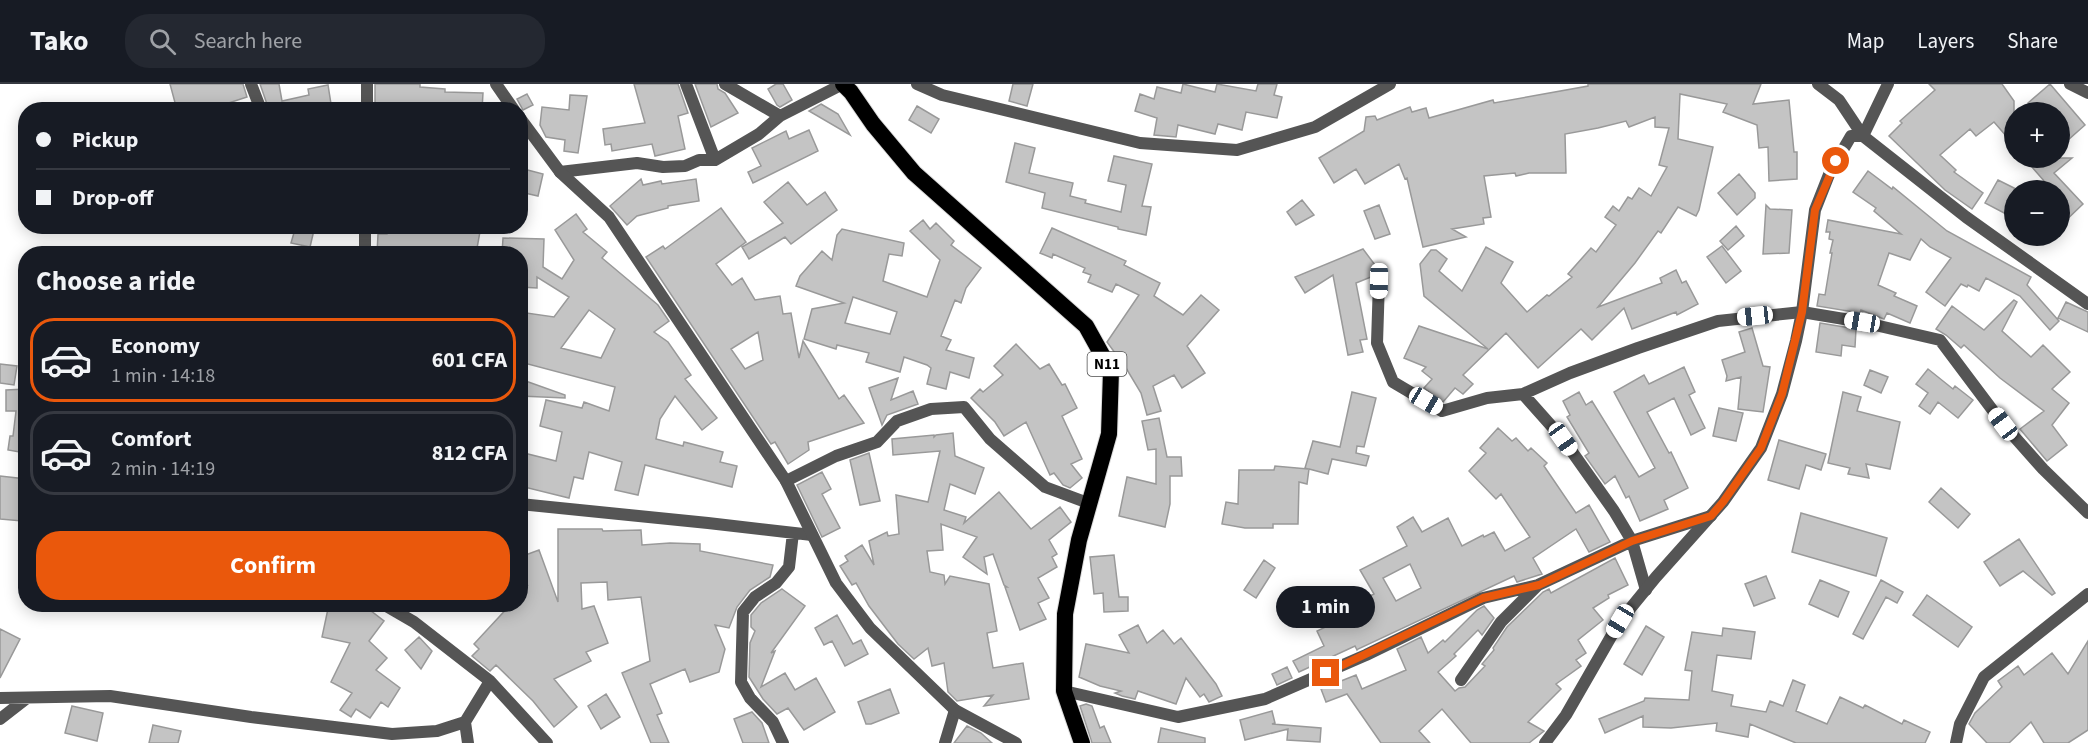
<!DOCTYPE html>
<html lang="en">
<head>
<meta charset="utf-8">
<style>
  :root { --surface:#171b24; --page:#242831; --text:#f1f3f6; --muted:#9ea1a6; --line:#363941; --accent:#ea580c }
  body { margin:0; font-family:"Source Sans 3",sans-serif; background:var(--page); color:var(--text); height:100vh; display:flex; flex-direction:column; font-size:22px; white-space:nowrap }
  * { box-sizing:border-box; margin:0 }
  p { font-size:20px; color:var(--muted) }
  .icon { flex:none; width:33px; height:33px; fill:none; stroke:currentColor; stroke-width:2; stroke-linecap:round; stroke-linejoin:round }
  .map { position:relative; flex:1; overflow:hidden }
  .drawer { position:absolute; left:18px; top:162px; width:510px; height:366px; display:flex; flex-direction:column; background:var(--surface); border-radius:24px; box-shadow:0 3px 15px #0003 }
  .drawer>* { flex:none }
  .hud { position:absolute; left:18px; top:18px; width:510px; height:132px; border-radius:24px; box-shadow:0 3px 15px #0003; display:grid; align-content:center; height:132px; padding:0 18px; background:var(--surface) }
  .buttons { position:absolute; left:2004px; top:18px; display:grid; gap:12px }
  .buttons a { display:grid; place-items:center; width:66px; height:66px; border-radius:50%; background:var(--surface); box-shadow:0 3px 15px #0003; font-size:30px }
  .end { position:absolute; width:27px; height:27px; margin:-14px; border:8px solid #ea580c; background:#fff; box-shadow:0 0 0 3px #fff }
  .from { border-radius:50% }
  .bubble { position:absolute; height:42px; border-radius:21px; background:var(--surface); box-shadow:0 3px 15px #0003; font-size:20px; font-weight:700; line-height:42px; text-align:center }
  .car { position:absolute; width:18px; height:36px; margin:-18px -9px; border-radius:8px; box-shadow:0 0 4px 2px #0007; background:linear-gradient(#fff 24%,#345 0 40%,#fff 0 76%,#345 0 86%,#fff 0) }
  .hud b { display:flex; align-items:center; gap:21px; height:57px; font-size:22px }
  .hud b+b { border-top:2px solid var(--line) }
  .hud i { width:15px; height:15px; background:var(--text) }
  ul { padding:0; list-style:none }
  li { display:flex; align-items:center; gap:18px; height:84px; margin:0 12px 9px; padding:0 6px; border:3px solid var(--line); border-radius:24px }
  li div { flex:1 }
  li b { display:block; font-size:22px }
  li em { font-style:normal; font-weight:700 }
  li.selected { border-color:var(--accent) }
  li>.icon { width:54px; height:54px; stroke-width:1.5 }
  h2 { padding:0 18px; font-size:27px; line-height:72px }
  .button { display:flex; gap:12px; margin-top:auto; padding:12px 18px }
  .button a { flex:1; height:69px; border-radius:24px; background:var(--accent); color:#fff; font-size:24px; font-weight:700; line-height:69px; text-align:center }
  header { display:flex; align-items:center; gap:36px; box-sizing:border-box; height:84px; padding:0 30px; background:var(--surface); border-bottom:2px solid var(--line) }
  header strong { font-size:28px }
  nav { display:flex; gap:33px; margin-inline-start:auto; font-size:21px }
  .search { width:420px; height:54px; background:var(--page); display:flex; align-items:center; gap:15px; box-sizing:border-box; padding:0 21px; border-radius:24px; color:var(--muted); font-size:22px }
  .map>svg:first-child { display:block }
  .building { fill:#c4c4c4; stroke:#999; stroke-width:1.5; fill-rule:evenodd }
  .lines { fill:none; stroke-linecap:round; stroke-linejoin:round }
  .trunk-casing { stroke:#dbdbdb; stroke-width:18 }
  .minor { stroke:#555; stroke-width:12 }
  .tertiary { stroke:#555; stroke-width:12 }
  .trunk { stroke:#000; stroke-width:16 }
  .route { stroke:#ea580c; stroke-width:8 }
  .labels { text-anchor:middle; stroke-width:6; stroke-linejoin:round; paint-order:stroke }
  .shield { fill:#fff; stroke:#4c4c4c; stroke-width:1.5 }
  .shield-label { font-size:15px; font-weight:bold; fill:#000 }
</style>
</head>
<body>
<header>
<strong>Tako</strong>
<div class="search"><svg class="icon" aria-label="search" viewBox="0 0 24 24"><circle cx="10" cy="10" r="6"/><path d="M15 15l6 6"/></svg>Search here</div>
<nav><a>Map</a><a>Layers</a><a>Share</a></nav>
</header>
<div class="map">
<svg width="2088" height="659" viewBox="0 0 2088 659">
  <rect width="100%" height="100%" fill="#fff"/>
  <path class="building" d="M170,0h73l4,13 -40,13h-30z
    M260,0h19l3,17 27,-6 -1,-6 20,-4 3,19 -30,6h-32z
    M375,0h45v3l25,2v3l38,1 -1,17 -87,-6v6h-20z
    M634,0h44l10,29 -10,3 7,33 -30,7 -3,-12 -40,7 -1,-7 -6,1 -2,-16 42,-6z
    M695,0h22l1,5 7,4 13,20 -27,14z
    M776,0h7l9,16 -12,7 -3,-2 -9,-16z
    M1013,0h20l-6,22 -18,-5z
    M1183,0l32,8 2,-8 39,7 2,-7h19l-3,11 8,2 -5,21 -31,-6 -4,18 -24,-6 -3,10 -37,-9 -2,12 -22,-2 3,-17 -22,-7 5,-17 14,5 3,-12 24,6z
    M1588,0h173l-8,20 36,-4 5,52h3v27l-28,2 -1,-34 -9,1 -2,-23 -34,-13 4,-8 -47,-10 -2,45 35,8 -14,63 -3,6 -18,-9 -17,26 -3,-2 -23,32 -37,44 64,-24 -2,-5 16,-8 6,13 4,-2 12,23 -21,11 -1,-3 -44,17 -8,-21 -32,32 -11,-11 -43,39 -32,-35 -43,42 10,9 -10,10 -8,-6 -12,14 -19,-14 8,-9 -10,-8 4,-4 -22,-9 15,-32 69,23 -64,-53 -4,-32 11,-14h5l11,9 -8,12 23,20 24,-44 27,15 -12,21 26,29 20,-17 2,1 23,-19 -4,-3 23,-26 5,4 20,-27 -11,-8 8,-11 6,5 9,-14 4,2 7,-11 12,8 16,-29 -8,-2 10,-37 -14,-1v-10l-26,10 -3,-6 -28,7 -33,6 1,39h-37l-13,3 -1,-3 -31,3 7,41 -8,1 1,6 -32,5 14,8 -43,10 -16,-69 -2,1 -6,-15 -34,20 -9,-15 -22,14 -15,-25 45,-27 2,-14 9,-1 2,4 33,-13 2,5 14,-4 3,10 64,-18 1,3 94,-17z
    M1929,0h73l12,17v44l-20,-23 -18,14 -6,-7 -30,26 16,15 -2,2 29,21 -11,16 -27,-19 -56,-54 13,-13 -2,-2 35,-31z
    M2050,0l35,41 -25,22v-35h-24l-8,-9z
    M527,10l6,11 -10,5 -6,-11z
    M570,11l17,1 -9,57 -14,-2 1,-11 -19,-3 -6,-12 2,-18 27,3z
    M821,20l17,10 12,21 -41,-24z
    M917,22l22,13 -8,14 -22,-13z
    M809,46l9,21 -65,32 -5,-11 13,-6 -9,-18 34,-17 3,8z
    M1015,59l20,5 -6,25 44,10 -3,13 16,4 -1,3 36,9 5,-27 -18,-4 6,-25 38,8 -10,42 9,1 -5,28 -28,-6v-2l-76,-19 3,-15 -39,-11z
    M2024,74h48l-18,15 29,31 -23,22v-36h-8z
    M520,84l23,6 -5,22 -18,-4z
    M1868,87l24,18 1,-2 54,44 84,46 -4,8 32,36 -9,9 -30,-34 -34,-18 -7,13 -11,-6 -1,2 -6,-3 -16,22 -19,-14 25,-34 -21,-11 -9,-8 -11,21 -21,-7 -11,32 18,8 -2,3 23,10 -7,17 -23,-10 -3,6 -23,-9 -1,3 -43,-7 2,-12 6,1 7,-42h-2l3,-13 -4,-1 1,-7h-4l2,-12 73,14 -27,-23 2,-3 -23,-16z
    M1739,90l16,19v5l-18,17 -19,-22z
    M641,95l2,6 18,-4 1,3 34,-5 3,22 -31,5v2l-31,8 -10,9 -17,-19z
    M1998,96l20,10h-4v9l-8,15 -21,-11z
    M788,98l19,23 18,-13 12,18 -46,34 -6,-7 -36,22 -7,-12 41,-24 -19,-21z
    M1302,116l12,15 -18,10 -9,-13z
    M1379,121l11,29 -15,5 -11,-28z
    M1766,121l4,4 22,1 -3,43 -26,1z
    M721,124l25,34 -30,22 16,21 10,-7 13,22 25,-4 3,18 8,-1 8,45 4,-17 36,58 5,-4 20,28 -56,19 1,8 -21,14 -13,-22 -4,2 -125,-187 17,-11 2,3zM758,248l5,28 -18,9 -14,-20z
    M576,130l11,15 -4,3 24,20 -5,6 56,47 11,16 -15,11 14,10 23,33 -6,4 32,39 -15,12 -27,-34 -15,23 -4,20 27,7 1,-4 39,10 -3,10 17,4 -5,21 -87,-22 -7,30 -23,-5 7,-28 -33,-10 -6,27 -9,-2 -5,21 -49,-12v-34l36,9 6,-29 -22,-6 6,-26 36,8 2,-6 25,9 6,-24 -91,-24 1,-9h-5v-42l34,5 15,-20 -32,-20v11l-17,-1v-33h-18l1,-16 41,1 -1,28 19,12 12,-19 -19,-30zM589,226l26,19 -14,29 -40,-10z
    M923,136l7,9 6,-6 18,18 -3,4 30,23 -15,20 -5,15 -6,-3 -14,36 10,4 -5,10 28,8 -5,20 -19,-6 -4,17 -19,-5 4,-16 -4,-3 -23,-8 -4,15 -34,-10 3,-9 -32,-8 -1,4 -32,-10 8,-30 32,-6 -48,-17 4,-10 22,-25 10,9 5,-25 5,-6 62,14 -2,13 -13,-2 -6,27 44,16 13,-37 -30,-29zM853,213l44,15 -7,22 -45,-11z
    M296,142l18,4 -4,17 -19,-4z
    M388,142h93l-5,28h-99l1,-20h9z
    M1736,142l8,10 -16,14 -8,-9z
    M1052,144l74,33 -2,4 36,18 -6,13 29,19 18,-20 18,15 -32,36 18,27 -23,15 -8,-13 -21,11 8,25 -14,4 -6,-22 -15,-25 -19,-26 32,-47 -23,-11 -4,8 -24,-10 3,-7 -8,-3 2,-4 -32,-14 -1,4 -12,-5z
    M1722,162l19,25 -15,12 -19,-26z
    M1363,165l18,24 -25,10 11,56 -7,1 3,12 -15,3 -15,-80 -28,18 -10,-16z
    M2014,216l3,2 -15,29 29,26 12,-12 27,27 -18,17 17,14 -17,22 15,20 -20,16 -27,-32 24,-18 -44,-33 -36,-33 -3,3 -15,-13 -10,-6 16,-23 32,24z
    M2066,218l22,10v20l-30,-14z
    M1820,239l36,6 -1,18 -13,-2 -1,11 -25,-4z
    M1752,244l11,38 7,1 -7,45 -25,-3 3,-32 -15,4 1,-5 -5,-16 23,-8 -6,-20z
    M1016,260l24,25 9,-5 13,21 3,-1 12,24 -15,8 20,43 -11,5 11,14 -12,10 -7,-3 -9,-12 -4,2 -24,-53 -22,14 -9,-14 -24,-24 9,-9 3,3 20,-17 -9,-9z
    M0,280l17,2 -3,19 -14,-2z
    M1684,283l11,25 -6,3 16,33 -14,7 -17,-37 -27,14 22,41 2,-1 17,36 -24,12 4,9 -28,12 -11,-25 -3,2 -11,-22 -10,8 -20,-28 4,-3 -22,-36 3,-2 -7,-14 16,-9 7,13 6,-4 47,76 16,-9 -41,-76 30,-17 5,9z
    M1928,285l25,20 2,-3 18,14 -15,18 -20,-16 -8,12 -11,-8 9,-13 -12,-9z
    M1870,286l18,7 -7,16 -17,-8z
    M898,294l-7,22 22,-9 5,13 -31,11 -5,10 -13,-37z
    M520,295l45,16v3l-45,-2z
    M26,305v64l-18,-3 2,-14h3l3,-25h-10v-21z
    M1352,308l24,6 -12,49 -7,-1 -1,7 13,3 -3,10 -34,-7 -4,15 -19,-5 -2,15 -8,-2 -1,42h-25v4h-28l-23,-4 4,-22 12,2 1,-34h35l1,-4 33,3 -3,-1 8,-27 27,6z
    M1843,308l18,5 -4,14 43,11 -10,47 -24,-5 3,14 -21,-4 2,-6 -22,-5z
    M1719,324l24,5 -7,28 -23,-5z
    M1159,334l8,39h14l1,19h-12v28l-5,23 -46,-11 8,-39 29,7v-35l-8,1 -6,-29z
    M1498,344l14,13 4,-3 12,13 3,-3 16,15 -3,3 32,47 13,-8 21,37 -21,10 -13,-23 -43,29 9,16 -25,8 -3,-6 -156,73 -1,1 -2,-4 -56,26 -6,-11 31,-15 -7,-15 17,-8 -3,-5 40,-19 -1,-3 4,-2 -14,-24 47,-24 -10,-19 16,-10 9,15 26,-14 14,28 21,-11 1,2 10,-5 11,19 25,-14 -29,-43 -5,5 -27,-28 17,-18 -6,-5zM1410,480l11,24 -25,13 -13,-23z
    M953,349l2,23 29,12 -9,26 -25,-10 -6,26 22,7 -2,6 35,-31 32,37 29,-22 11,15 -22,18 8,14 -5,3 5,10 -19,11 11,20 -11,5 8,16 -26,11 -15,-43h2l-3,-2 -11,-31 -9,3 3,17 -24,-17 14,-20 -36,-13 2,26 -16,1 3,21 14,3 1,9 5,-8 39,8 8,47 -10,2 6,35 30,-5 6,36 -45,7 9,-11 -36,6 -9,-9 -4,-29 -12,3 -4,-18 -14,11 -16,-15 -29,-38 -13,-23 -4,2 -12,-19 8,-5 -3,-5 17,-11 12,20 -5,-24 18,-9 1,4 11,-2 -3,-39 32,7 12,-51 -47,4 -1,-16 42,-4v2l2,-2z
    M1779,356l47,14 -5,16 -15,-5 -7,24 -31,-9z
    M869,369l11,48 -20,4 -10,-45z
    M822,388l9,17 -9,5 18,34 -18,9 -25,-52z
    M0,392l26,3 -4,42 -22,-2z
    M1941,404l29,26 -12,14 -29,-26z
    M1801,429l86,25 -11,38 -84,-24z
    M558,445h44l1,2 38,-1 1,15 28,-2 30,1v7l73,14 -3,12 -20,13 -13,17 -8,21 -14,-3 10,24 -6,23 -29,10 -5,-13 -35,15 12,29 -5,2 12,28h-18l-29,-70 28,-12 -9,-64 -33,3 -1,-18 -26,1 1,26 12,-3 14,37 -22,9 5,9 -37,18 23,28 -23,20 -21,-26 -37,-36 -6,6 -18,-15 7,-7 -5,-5 37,-40h9v-10l8,-9 -8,3v-31l19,-7 19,52z
    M2019,455l36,54 -3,2 -29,-24 -23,15 -16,-24z
    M1114,471l5,42h9v14l-24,1 -1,-19 -9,1 -4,-37z
    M1615,474l13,27 -20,10 1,3 -16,10 10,12 -25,20 8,13 -10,7 5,6 -25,18 5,5 -33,33 16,9 -15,12h-58l-29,-34 -23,22 11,12h-49l-34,-49 -21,8 -5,-13 35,-14 6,14 44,-19 -9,-21 24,-12 7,16 15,-13 2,2 32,-32 7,-4 10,12 -12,17 -4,-5 -24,24 2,2 -18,16 17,19 4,-3 6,-1 20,-21 -3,-2 12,-14 -1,-2 14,-21 36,-35 6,-3 2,4z
    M1264,476l11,8 -19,30 -12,-8z
    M1766,492l9,22 -21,8 -9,-22z
    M1820,496l29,12 -11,25 -29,-13z
    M1881,496l22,12 -6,11 -11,-6 -23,42 -10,-5z
    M782,505l23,17 -34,47 4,-2 -14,36 24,-14 10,17 21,-12 19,34 -31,18 -16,-22 -11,6 -14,-15 -14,-22 1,-34 5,-12 -4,-4v-12l10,-12z
    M1927,511l45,32 -14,20 -45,-32z
    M329,520h33l22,17 -15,20 18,17 -11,12 24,18 -12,19 -7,-5 -11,16 -14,-9 -5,8 -11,-7 12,-17 -21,-11 19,-39 -28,-6z
    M837,531l16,29 8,-4 7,14 -23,12 -13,-25 -8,4 -9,-17z
    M1138,541l9,18 16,-13 11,14 7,-6 35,46 6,12 -13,6 -5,-8 -4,3 -14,-19 -10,26 -38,-13 -3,8 -13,-3 -7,-3 6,-2 -21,-5 -21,-9 7,-33 43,9 -10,-18z
    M1646,542l18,11 -22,38 -18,-11z
    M1723,544l32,4 -4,27 -34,-4 -5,36 21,4 -2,11 35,6 4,-11 13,5 10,-26 12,5 -9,26 31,13 13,-27 23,11 2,-3 37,19 2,-4 26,12 -5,11h-129l-46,-19 -2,13 -32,-6 1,-8 -46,5 -28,-1v-11l-38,17 -6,-14 45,-18 1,-3 44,2 3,-29 -7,-1 7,-38 30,4z
    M0,545l20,10 -20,39z
    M419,553l13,14 -11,18 -16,-19z
    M2088,557v89l-20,13h-24l-13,-21 -22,21h-22l-18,-19 6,-11 27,-26 -4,-6 20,-15 6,9 28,-22 16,21z
    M1287,583l5,11 -15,7 -5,-11z
    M890,605l9,24 -28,11h-5l-8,-22z
    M606,610l14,23 -19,12 -13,-23z
    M1086,620l6,2 8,22 4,-2 7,17h-19l-12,-37z
    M72,622l31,7 -6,28 -32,-8z
    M1272,627l3,12 -3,1 49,4 -1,14 -33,-2 1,-11 -43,11 -5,-20z
    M752,628l10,11 7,20h-26l-9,-24z
    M153,641l28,6 -3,12h-29z
    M967,642l14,7 11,10h-38z
    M1161,644l44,10v5h-47z"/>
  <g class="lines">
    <defs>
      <path id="trunk" d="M843,0l8,8 22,32 41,49 172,153 25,45 -2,63 -30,106 -14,74 -1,77 18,52"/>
    </defs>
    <use href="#trunk" class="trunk-casing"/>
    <path class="minor" d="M251,0l10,26
      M686,0l29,76
      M725,0l55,32
      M2070,0l18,9
      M367,26v-26
      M560,88l77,-9 26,4 22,-1 14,-6h16l44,-26 21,-18 63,-32
      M365,142v28
      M1379,197l-2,62 16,39 49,29 45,-13 36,-4 47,-21 68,-25 80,-27 84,-9 60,10 78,18 63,84 40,45 45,44
      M1523,310l40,45 51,72 18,30 14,49
      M786,397l50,-25 41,-14 20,-21 34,-12 33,-2 26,32 55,48 43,16
      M520,420l188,19 104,12
      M383,520l31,18 76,59 57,62
      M1461,596l40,-58 36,-36
      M1064,607l114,26 87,-18 101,-44 117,-57 55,-13 94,-44 79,-25
      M0,614l110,-2 141,21 141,17 45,-3 28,-9 25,-41
      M0,635l27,-21
      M465,638l3,21
      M783,659l-10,-21 -23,-24 -9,-16 2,-70 12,-15 21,-14 13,-16 4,-34
      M945,659l10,-33
      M1956,659l4,-19 24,-47 104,-83"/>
    <path class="tertiary" d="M496,0l18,26
      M917,0l25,11 198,48 97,7 78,-23 75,-43
      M1818,0l21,16 24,36 103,81 122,87
      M520,34l40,54 49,45 177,264 50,102 34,45 85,82 61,33
      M1545,659l21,-28 54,-94 36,-44 67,-75 38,-54 21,-54 14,-53 6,-29 13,-102 15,-38 21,-36h12l25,-52"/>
    <use href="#trunk" class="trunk"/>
  </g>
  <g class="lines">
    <path class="route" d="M1326,589l157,-75 56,-13 93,-44 79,-25 12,-14 38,-54 21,-54 20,-82 13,-102 21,-49"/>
  </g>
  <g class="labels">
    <rect class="shield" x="1087.5" y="268" width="39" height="24" rx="4.5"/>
    <g class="shield-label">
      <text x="1107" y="285">N11</text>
    </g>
  </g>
</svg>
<div class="buttons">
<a>+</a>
<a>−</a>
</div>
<i class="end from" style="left:1836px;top:77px"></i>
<i class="end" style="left:1326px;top:589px"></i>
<div class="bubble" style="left:1276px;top:502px;width:99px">1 min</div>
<i class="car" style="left:1379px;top:197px;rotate:181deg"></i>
<i class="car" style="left:1755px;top:232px;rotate:264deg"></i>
<i class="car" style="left:1862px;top:238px;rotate:279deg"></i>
<i class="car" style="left:1426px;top:317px;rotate:120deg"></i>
<i class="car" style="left:2003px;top:340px;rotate:323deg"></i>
<i class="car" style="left:1563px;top:355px;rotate:145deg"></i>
<i class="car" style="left:1620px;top:537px;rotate:211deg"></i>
<div class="hud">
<b><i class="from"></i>Pickup</b>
<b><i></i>Drop-off</b>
</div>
<section class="drawer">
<h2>Choose a ride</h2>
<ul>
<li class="selected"><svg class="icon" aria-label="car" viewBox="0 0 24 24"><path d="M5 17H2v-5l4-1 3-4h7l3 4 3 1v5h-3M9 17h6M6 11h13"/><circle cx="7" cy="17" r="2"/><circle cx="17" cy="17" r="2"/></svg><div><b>Economy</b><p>1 min · 14:18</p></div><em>601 CFA</em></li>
<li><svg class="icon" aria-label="car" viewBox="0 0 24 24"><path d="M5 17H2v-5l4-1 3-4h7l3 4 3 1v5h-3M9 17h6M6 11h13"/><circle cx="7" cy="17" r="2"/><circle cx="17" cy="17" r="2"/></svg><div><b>Comfort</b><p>2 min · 14:19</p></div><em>812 CFA</em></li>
</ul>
<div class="button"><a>Confirm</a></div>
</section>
</div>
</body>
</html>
